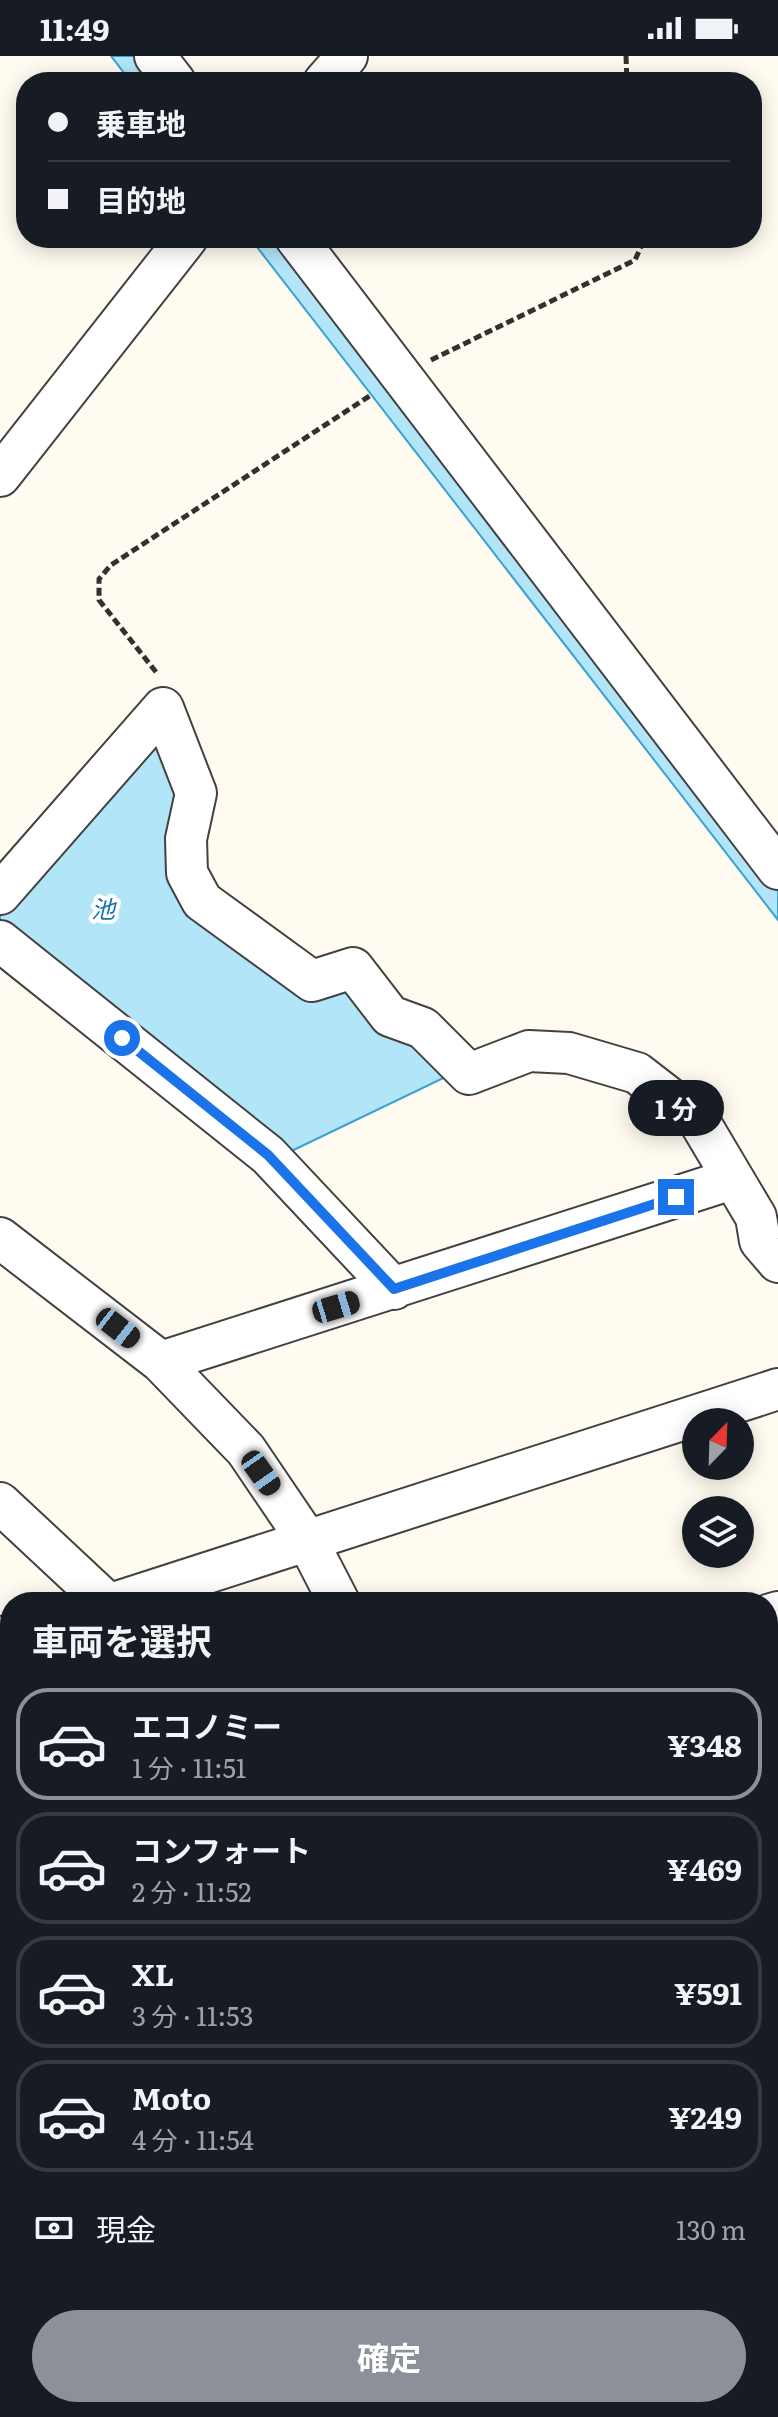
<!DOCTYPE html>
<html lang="ja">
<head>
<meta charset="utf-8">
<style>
  :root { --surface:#171b24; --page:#242831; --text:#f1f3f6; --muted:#9ea1a6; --line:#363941; --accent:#8c9099 }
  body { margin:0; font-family:Literata,"Noto Sans JP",serif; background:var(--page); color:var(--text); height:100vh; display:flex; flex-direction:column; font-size:30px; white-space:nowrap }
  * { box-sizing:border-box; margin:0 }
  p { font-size:26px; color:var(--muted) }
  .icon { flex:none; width:44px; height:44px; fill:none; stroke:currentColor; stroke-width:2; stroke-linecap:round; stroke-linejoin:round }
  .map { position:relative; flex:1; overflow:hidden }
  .drawer { position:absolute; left:0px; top:1536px; width:778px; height:826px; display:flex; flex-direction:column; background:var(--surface); border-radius:32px 32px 0 0; box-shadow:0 4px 20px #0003 }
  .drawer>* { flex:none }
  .guide { position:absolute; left:16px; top:16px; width:746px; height:176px; border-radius:32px; box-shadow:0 4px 20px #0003; display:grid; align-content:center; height:176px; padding:0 32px; background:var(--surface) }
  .needle { width:52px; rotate:23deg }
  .buttons { position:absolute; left:682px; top:1352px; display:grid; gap:16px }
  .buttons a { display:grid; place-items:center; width:72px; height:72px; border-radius:50%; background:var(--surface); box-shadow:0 4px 20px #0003; font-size:40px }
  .end { position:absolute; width:36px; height:36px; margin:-18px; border:10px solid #1a73e8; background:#fff; box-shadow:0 0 0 4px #fff }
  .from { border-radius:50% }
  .bubble { position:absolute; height:56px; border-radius:28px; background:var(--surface); box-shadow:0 4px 20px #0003; font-size:26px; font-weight:700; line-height:56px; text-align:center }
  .car { position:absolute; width:24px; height:48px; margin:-24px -12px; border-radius:10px; box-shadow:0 0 6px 2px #0007; background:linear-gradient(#222 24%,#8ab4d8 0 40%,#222 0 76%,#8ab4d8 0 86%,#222 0) }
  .guide b { display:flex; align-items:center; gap:28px; height:76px; font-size:30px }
  .guide b+b { border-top:2px solid var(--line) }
  .guide i { width:20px; height:20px; background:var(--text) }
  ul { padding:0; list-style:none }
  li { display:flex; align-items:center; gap:24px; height:112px; margin:0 16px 12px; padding:0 16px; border:4px solid var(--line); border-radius:32px }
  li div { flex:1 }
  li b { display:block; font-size:30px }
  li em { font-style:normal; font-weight:700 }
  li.selected { border-color:var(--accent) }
  li>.icon { width:72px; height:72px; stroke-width:1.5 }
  h2 { padding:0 32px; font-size:36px; line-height:96px }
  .pay { display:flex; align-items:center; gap:20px; height:88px; padding:0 32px; font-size:30px }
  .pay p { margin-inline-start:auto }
  .cta { display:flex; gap:16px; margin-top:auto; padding:16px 32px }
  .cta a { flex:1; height:92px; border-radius:48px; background:var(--accent); color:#fff; font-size:32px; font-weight:700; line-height:92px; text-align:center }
  .status { display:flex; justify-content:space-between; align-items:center; height:56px; padding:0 40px; background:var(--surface); direction:ltr }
  .status svg { height:22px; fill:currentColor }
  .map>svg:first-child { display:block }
  .water { fill:#b3e5f8; stroke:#37a3d2; stroke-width:2 }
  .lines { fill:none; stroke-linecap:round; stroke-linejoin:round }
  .minor-casing { stroke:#424242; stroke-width:44 }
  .path { stroke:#313131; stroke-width:5; stroke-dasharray:8 4; stroke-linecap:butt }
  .minor { stroke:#fff; stroke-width:40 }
  .route { stroke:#1a73e8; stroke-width:10 }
  .labels { text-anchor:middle; stroke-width:8; stroke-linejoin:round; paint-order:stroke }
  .water-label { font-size:24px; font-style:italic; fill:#1373a6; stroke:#fff }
</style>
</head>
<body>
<div class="status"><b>11:49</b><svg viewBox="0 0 49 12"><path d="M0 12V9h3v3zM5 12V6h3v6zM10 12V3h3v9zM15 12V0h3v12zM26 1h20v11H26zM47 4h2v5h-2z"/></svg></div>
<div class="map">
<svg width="778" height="2361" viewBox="0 0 778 2361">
  <rect width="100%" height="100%" fill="#fffbf0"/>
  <path class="water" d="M111,0h26l19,26h-25z
    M250,182h26l502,649v33z
    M161,662l34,191 154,68 109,94 -179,86 -279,-226v-26z
    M577,2352h60l-30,9h-61z"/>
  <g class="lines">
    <defs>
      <path id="minor" d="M155,0l20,26
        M324,26l23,-26
        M296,182l482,631
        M0,420l187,-238
        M0,838l163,-186 33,85 -10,46 1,34 15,28 110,80 41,-13 37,48 33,12 46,46 60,-23 40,2 68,20 62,48 57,96 4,24 18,21
        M0,885l268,214 126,134
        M0,1182l161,124 85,88 61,90 32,62
        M161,1306l571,-183
        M0,1447l106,99
        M117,1546l661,-213
        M768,1559l10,-3
        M0,1582l10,-3
        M768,1781l10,-3
        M0,1807l10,-3
        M768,2019l10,-4
        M0,2027l10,-4
        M768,2047l10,35
        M768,2255l10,-3
        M0,2270l10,-3
        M411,2361l31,-9"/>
    </defs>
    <use href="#minor" class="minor-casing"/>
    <path class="path" d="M626,0l1,26
      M431,304l204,-100 10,-22
      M156,616l-57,-72v-21l12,-14 260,-170"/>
    <use href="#minor" class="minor"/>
  </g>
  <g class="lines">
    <path class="route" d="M122,982l146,117 126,134 282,-92"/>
  </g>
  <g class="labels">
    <g class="water-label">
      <text x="103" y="862">池</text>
    </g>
  </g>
</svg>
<div class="buttons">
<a><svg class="needle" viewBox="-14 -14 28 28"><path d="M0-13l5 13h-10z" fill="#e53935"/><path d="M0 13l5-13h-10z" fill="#9ea1a6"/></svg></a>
<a><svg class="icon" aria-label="layers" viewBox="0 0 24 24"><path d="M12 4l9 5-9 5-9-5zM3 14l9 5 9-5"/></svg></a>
</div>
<i class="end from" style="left:122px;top:982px"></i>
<i class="end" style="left:676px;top:1141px"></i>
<div class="bubble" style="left:628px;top:1024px;width:96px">1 分</div>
<i class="car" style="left:336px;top:1251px;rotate:73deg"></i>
<i class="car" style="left:118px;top:1272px;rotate:128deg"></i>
<i class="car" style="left:261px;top:1417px;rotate:145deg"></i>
<div class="guide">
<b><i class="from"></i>乗車地</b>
<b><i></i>目的地</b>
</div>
<section class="drawer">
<h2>車両を選択</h2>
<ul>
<li class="selected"><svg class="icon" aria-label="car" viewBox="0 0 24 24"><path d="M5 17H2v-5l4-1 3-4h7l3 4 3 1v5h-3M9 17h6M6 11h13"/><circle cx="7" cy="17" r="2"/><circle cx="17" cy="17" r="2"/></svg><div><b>エコノミー</b><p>1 分 · 11:51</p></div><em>¥348</em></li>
<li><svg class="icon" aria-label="car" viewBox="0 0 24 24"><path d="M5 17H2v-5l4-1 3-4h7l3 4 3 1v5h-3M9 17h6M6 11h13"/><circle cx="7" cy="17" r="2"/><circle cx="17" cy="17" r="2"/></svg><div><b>コンフォート</b><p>2 分 · 11:52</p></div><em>¥469</em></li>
<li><svg class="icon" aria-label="car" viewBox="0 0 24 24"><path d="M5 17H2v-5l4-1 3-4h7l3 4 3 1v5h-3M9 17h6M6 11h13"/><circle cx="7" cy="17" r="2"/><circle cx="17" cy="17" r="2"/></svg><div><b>XL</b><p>3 分 · 11:53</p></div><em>¥591</em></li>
<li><svg class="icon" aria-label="car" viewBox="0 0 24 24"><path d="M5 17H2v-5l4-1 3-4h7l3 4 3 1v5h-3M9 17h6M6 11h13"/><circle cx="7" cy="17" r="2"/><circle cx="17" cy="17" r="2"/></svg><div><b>Moto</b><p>4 分 · 11:54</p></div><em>¥249</em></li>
</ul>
<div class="pay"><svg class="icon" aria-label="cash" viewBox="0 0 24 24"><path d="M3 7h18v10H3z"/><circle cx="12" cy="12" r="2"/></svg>現金<p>130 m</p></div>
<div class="cta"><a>確定</a></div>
</section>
</div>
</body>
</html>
